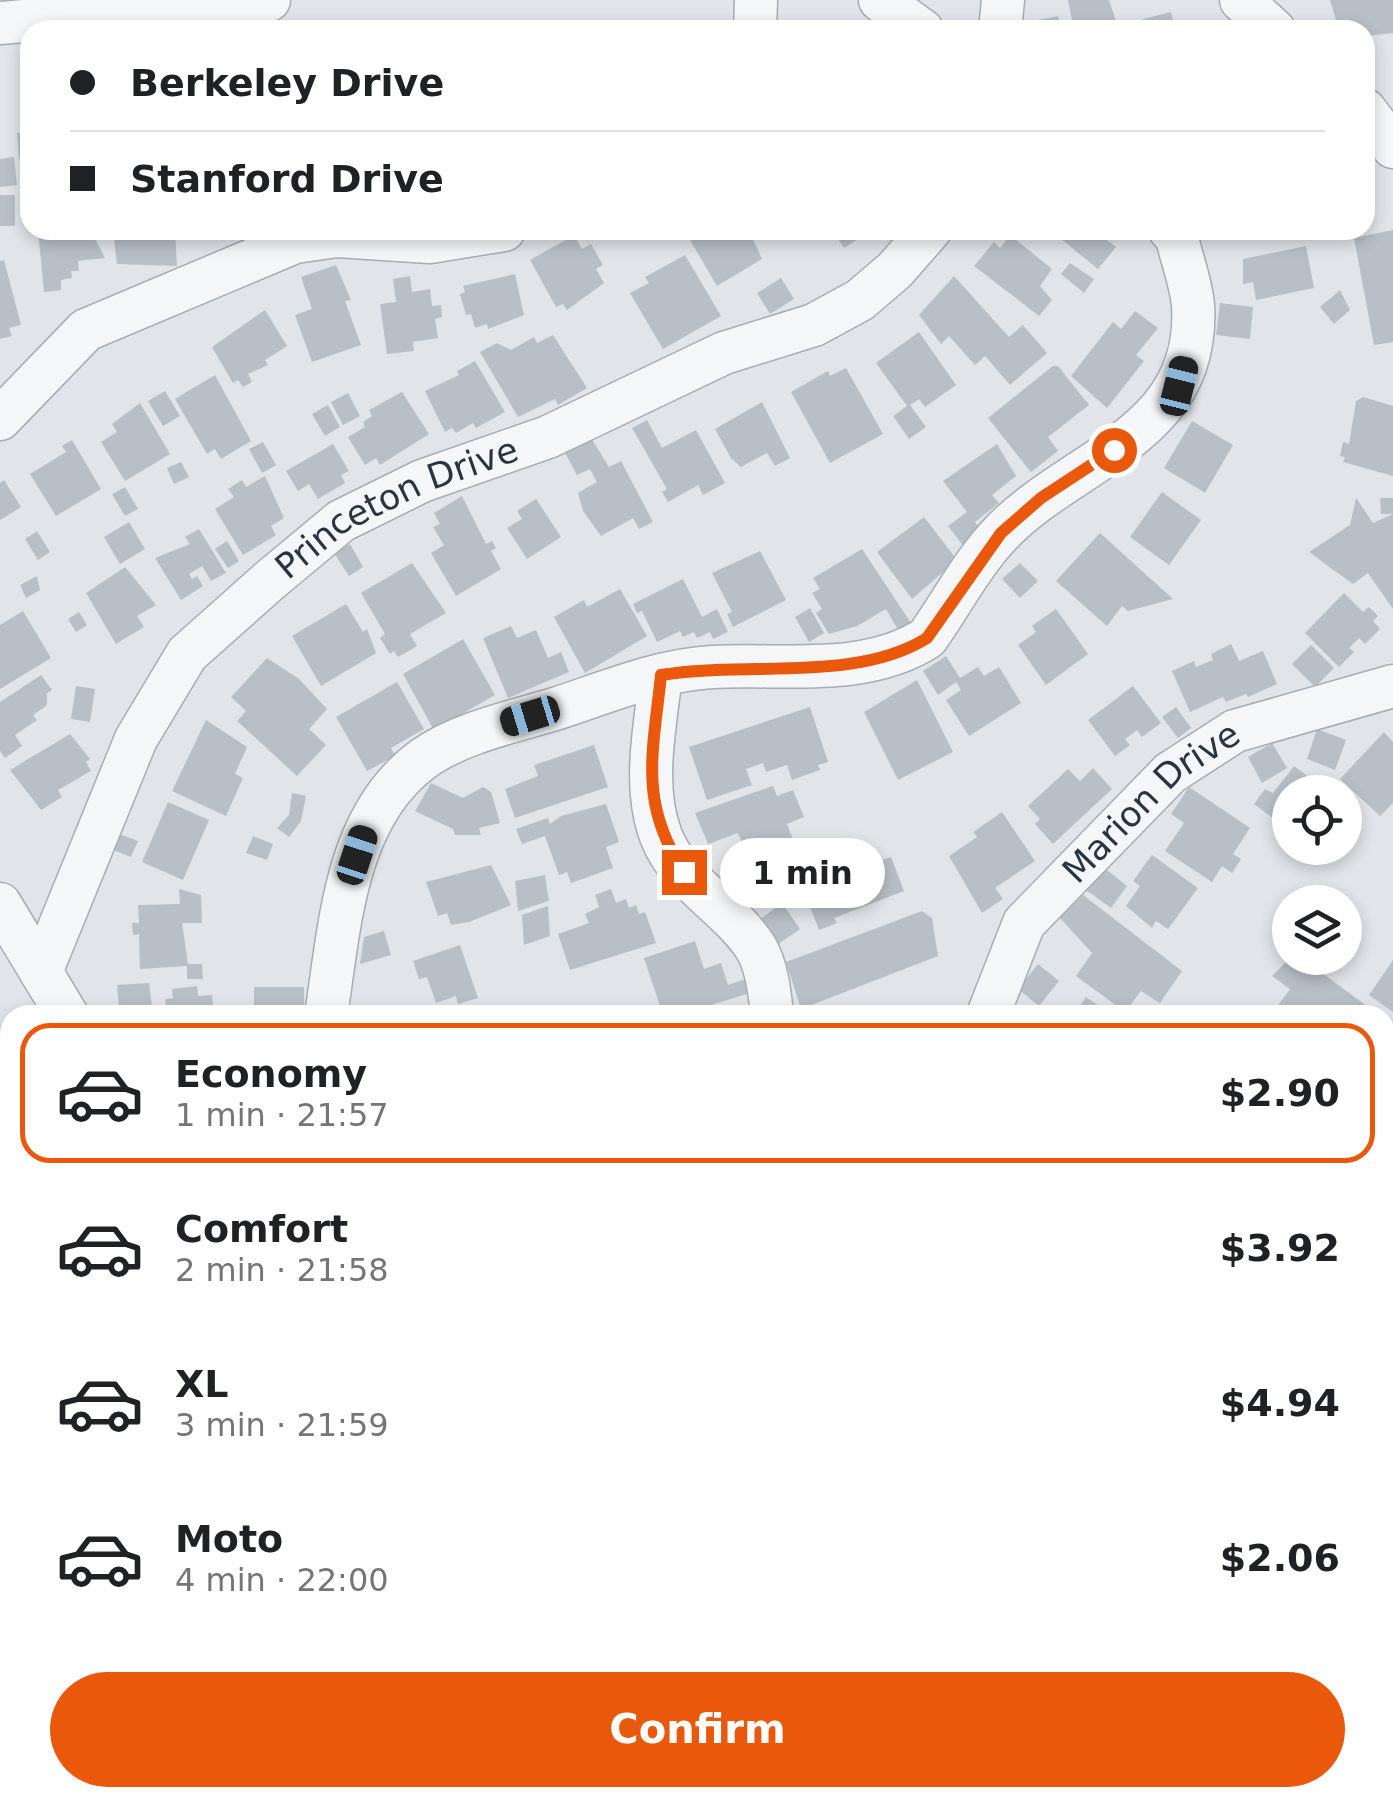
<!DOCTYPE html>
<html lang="en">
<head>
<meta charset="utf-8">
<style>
  :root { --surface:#fff; --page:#f6f6f6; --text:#202124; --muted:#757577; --line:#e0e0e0; --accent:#ea580c }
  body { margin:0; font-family:"DejaVu Sans",sans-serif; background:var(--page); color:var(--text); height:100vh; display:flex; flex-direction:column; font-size:38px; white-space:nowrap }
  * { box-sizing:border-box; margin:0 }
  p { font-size:32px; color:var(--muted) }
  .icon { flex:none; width:55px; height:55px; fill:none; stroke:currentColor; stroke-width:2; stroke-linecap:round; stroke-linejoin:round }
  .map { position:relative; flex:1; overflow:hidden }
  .drawer { position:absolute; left:0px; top:1005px; width:1395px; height:802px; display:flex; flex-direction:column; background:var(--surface); border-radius:30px 30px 0 0; box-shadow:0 5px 15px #0003 }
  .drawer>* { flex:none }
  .banner { position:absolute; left:20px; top:20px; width:1355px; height:220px; border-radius:30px; box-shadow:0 5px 15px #0003; display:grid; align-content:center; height:220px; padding:0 50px; background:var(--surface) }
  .buttons { position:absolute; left:1272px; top:775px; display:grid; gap:20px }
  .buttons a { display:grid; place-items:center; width:90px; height:90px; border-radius:50%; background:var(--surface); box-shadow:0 5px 15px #0003; font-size:50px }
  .end { position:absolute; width:45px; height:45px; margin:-22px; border:12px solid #ea580c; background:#fff; box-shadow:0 0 0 5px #fff }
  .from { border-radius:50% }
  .bubble { position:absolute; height:70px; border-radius:35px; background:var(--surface); box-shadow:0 5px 15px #0003; font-size:32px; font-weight:600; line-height:70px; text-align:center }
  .car { position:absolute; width:30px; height:60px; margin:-30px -15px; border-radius:12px; box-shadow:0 0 8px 2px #0007; background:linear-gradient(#222 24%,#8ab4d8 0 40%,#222 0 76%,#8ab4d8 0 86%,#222 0) }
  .banner b { display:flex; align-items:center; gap:35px; height:95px; font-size:38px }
  .banner b+b { border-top:2px solid var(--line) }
  .banner i { width:25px; height:25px; background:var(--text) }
  ul { padding:18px 0 0; list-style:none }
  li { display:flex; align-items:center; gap:30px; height:140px; margin:0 20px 15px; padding:0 30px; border:5px solid transparent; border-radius:30px }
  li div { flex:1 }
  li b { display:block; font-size:38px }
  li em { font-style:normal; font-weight:600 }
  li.active { border-color:var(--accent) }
  li>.icon { width:90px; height:90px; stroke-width:1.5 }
  .cta { display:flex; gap:20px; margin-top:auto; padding:20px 50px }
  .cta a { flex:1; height:115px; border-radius:60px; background:var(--accent); color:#fff; font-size:40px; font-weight:600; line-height:115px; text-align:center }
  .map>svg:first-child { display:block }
  .building { fill:#b8bfc6 }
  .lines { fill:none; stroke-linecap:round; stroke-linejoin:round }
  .minor-casing { stroke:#a6acb4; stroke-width:45 }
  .minor { stroke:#f4f6f8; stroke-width:42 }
  .route { stroke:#ea580c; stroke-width:12 }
  .labels { text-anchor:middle; stroke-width:9; stroke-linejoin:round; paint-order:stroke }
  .street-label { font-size:35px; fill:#2a3441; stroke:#f1f4f7 }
</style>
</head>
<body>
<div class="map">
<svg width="1393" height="1807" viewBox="0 0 1393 1807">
  <rect width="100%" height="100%" fill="#e1e5ea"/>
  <path class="building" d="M1068,0h41l10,30h-45z
    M1330,0h63v33l-28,3v-6h-26z
    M1171,12l3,13 -28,5 -3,-11z
    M1058,16l3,14h-32l-1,-8z
    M30,132v26l-11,1 -2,-26z
    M14,157l3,28 -17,2v-28z
    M0,195h15v31h-15z
    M38,230h44l1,10 12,-1 10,19 -27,3 1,10h-8l1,7 -11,2v10l-17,2z
    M113,230h62l2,36 -60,-2z
    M684,230h65l13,29 -45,27z
    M832,230h20l6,9 -14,9z
    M1050,230h44l22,17 -18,22z
    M1236,230h35v2l-33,7z
    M1310,230h33v2l-31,7z
    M1393,230v112l-19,3 -20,-107z
    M574,235l8,14 9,-5 12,21 -7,4 8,14 -37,27 -4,-6 -7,3 -26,-47z
    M1010,235l42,34 -12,17 12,14 -13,16 -65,-50 20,-24 6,6z
    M1306,246l8,42 -58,12 -3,-18 -10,2v-25z
    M685,255l36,61 -58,33 -33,-56 19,-10 -4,-6z
    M4,260l17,65 -12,3 3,8 -12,3v-78z
    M1070,263l24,16 -10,14 -23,-19z
    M336,265l15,35 -6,1 16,44 -49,17 -17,-47 17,-6 -11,-32z
    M515,274l9,41 -36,14 -1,-5 -12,4 -4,-14 -5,1 -6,-21 5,-2 -2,-6z
    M410,276l2,16 18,-3 2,17 9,-1 1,12 -7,2 3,19 -25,4 1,9 -27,3 -7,-50 16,-2 -3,-23z
    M954,276l55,61 14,-12 24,28 -37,32 -25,-29 -10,9 -26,-29 -8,8 -22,-29z
    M781,278l13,21 -24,15 -13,-21z
    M1340,290l10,20 -16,14 -14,-17z
    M1220,303l33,4 -3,32 -34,-4z
    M265,310l22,36 -22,14 3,5 -20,9 4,8 -9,5 -5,-7 -5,3 -21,-36z
    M1135,311l23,17 -22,27 8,6 -37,47 -36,-32 42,-54 8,7z
    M919,332l37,53 -31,22 -6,-8 -9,6 16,22 -17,12 -16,-23 14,-10 -31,-43z
    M553,335l34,53 -29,17 -3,-6 -37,18 -38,-65 17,-9 14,7 23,-13 3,6z
    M475,361l30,51 -29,16 -3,-5 -17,10 -4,-5 -7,4 -20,-41 34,-16 -2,-4z
    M1053,366h5l31,39 -41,32 10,14 -27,21 -43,-54z
    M846,368l37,66 -53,29 -39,-71 37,-21 2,5z
    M215,375l36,66 -30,18 -6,-10 -8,5 -32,-55z
    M165,391l15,25 -17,10 -15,-25z
    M402,392l27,42 -49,31 -4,-7 -11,7 -17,-28 17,-10 -2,-5 9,-6 -3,-6z
    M348,393l12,23 -17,9 -12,-23z
    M1363,397l30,9v70l-50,-14 2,-5 -5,-1 3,-14 6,2 7,-43z
    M762,402l28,56 -15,8 -8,-13 -26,14 -10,-9 -16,-29z
    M140,403l30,51 -45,27 -24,-39 16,-10 -5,-8z
    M328,405l12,22 -15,9 -13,-22z
    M647,420l15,28 34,-18 29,53 -22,12 -5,-10 -30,17 -6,-10 5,-3 -35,-61z
    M1192,421l41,24 -28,48 -41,-25z
    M591,438l18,29 12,-6 32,61 -14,7 -6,-11 -32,18 -18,-25 -5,-18 19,-11 -7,-13 -13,6 -13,-24z
    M72,440l29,49 -45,27 -26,-42 36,-22 -4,-6z
    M263,442l13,23 -14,8 -13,-24z
    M333,444l16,27 -8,4 4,8 -27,16 -9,-15 -11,7 -12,-20z
    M997,444l19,32 -24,19 7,8 -24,19 9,12 -19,14 -17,-22 19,-14 -24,-31z
    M181,462l8,15 -15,7 -7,-16z
    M265,476l19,42 -13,8 5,9 -33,20 -28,-46 19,-12 -6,-8 14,-9 4,7z
    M4,480l17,27 -21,13v-37z
    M125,487l13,22 -13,7 -13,-22z
    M1162,492l39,28 -32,45 -39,-28z
    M462,496l24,48 6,-3 4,7 -5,3 10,18 -45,27 -25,-43 13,-8 -11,-18 7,-3 -6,-11z
    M1356,498l17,25 20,-9v95l-25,-36 -15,11 -44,-32 41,-27z
    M1380,498h13v16h-12z
    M536,499l25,38 -34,22 -20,-31 15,-9 -5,-8z
    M924,517l33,43 -45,39 -35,-47z
    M129,522l16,27 -25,15 -16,-27z
    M199,529l27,44 -15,8 -9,-15 -13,8 3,5 5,-3 6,10 -22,14 -26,-42 35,-14 -5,-7z
    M37,531l13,21 -12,8 -13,-21z
    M1100,533l73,66 -45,12 -6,-5 -15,20 -51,-45z
    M227,541l12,20 -11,7 -13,-19z
    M350,544l13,23 -14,9 -15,-23z
    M862,549l49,74 -13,7 -12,-21 -29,17 -28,8 -13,-21 6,-4 -10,-16 8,-4 -7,-11z
    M760,551l26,49 -53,27 -6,-13 5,-2 -20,-39z
    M412,563l34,50 -36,21 7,12 -19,11 -4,-6 -4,3 -10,-16 5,-4 -24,-41z
    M1020,563l18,18 -18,17 -18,-19z
    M125,567l31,38 -19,11 7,11 -28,17 -30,-51z
    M37,576l3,14 -14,8 -6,-13z
    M683,579l19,38 15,-8 11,23 -15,7 -3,-7 -13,6 -3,-6 -11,5 -3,-6 -23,11 -15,-31 -5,2 -4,-9z
    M620,589l27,47 -62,37 -31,-56 30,-17 3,7z
    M1344,593l19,19 6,-5 9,9 -5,5 7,8 -15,15 -6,-6 -10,10 5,4 -15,15 -34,-34z
    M346,604l17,28 4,-3 9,24 -55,33 -29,-50z
    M810,608l14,25 -15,9 -14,-25z
    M1056,609l32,45 -42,31 -28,-40 18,-13 -4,-6z
    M23,611l28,47 -51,31v-64z
    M79,612l8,13 -11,7 -8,-13z
    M511,626l6,12 19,-8 12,28 13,-6 8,20 -61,26 -25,-60z
    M463,639l32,56 -61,35 -31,-56z
    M1231,644l8,17 24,-10 14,33 -29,13 -2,-3 -20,8 -3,-5 -33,15 -18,-41 22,-10 2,6 17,-7 -2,-6z
    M1311,645l23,23 -19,19 -23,-23z
    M946,656l14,22 18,-11 6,9 15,-9 22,36 -52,33 -23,-36 15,-10 -5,-8 -18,13 -15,-24z
    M267,658l32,21 28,30 -18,20 17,16 -29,31 -60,-55 9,-10 -15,-14z
    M41,675l11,15 -5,3v12l-14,10 4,5 -22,15 7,11 -17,12 -5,-7v-49z
    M917,680l36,72 -55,28 -34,-68z
    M397,682l27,47 -33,19 4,8 -28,15 -31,-54z
    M76,686l19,3 -5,33 -19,-3z
    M1133,686l28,37 -19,14 -5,-7 -12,9 5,6 -15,11 -27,-36z
    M810,707l18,55 -10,3 2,5 -28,10 -5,-15 -21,7 -3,-9 -17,6 6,16 -45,15 -18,-53z
    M1176,707l15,21 -13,10 -16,-21z
    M206,720l41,27 -12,27 8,4 -17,38 -54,-25z
    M1317,729l29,11 -11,30 -28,-11z
    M1384,732l9,10v61l-13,13 -40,-37z
    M70,734l20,25 -4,3 5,9 -33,19 4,7 -21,13 -31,-40z
    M1272,743l15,25 -25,15 -14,-26z
    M594,745l14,42 -93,31 -10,-29 33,-13 -4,-11z
    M1294,766l35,26h-39v39l-36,-27 11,-15 8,4z
    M1093,768l19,21 -59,55 -18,-20 5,-5 -12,-13 40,-37 12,12z
    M431,783l32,15 20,-11 8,5 9,31 -21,5 2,7h-26l-2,-6 -38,-18z
    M773,786l4,10 16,-6 11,27 -17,7 10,26 -45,17 -14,-34 -30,11 -13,-31z
    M1189,787l61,41 -17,26 8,5 -9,14 -10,-7 -10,16 -47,-31 19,-28 -13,-9z
    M292,793l14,3 -5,25 -12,16 -12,-9 12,-13z
    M168,802l41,18 -26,60 -41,-18z
    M606,804l13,38 -13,5 7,21 -42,15 -4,-11 -8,3 -14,-39 -23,8 -6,-15 32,-11 2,6 11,-8z
    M1002,812l33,49 -40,27 8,11 -21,14 -33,-57 28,-19 -4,-5z
    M109,830l29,11 -7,16 -28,-11z
    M253,836l20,8 -6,16 -21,-7z
    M842,844l3,9 16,-6 3,11 12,-5 3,8 12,-4 13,34 -70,27 3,5 -18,7 -10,-26 18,-7 -10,-25 8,-4 -6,-16z
    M1152,855l46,33 -30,41 -12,-8 -4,7 -26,-22 14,-20 -7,-5z
    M491,865l20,40 -42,17 -18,3 -4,-12 -9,3 -12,-34z
    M1103,867l24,19 -16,22 -25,-18z
    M545,875l4,26 -31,10 -3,-30z
    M179,889l22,6 1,28h-20l6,41h14l1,15h-16v-13l-47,3 -1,-35 -6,1 -1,-12h7l-1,-18 42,-1z
    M611,889l5,14 10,-4 3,9 7,-3 3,9 6,-2 11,31 -86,27 -12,-36 31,-11 -4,-9 14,-7 -4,-12z
    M1083,895l99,76 -22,32 -19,-12 -16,21 -49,-36 16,-23 -32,-35z
    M782,903l18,26 -23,16 -18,-25z
    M548,906l2,30 -26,9 -2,-30z
    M922,911l10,7 6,38 -137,53 -15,-47z
    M384,931l7,24 -31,9 4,-27z
    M695,941l9,28 17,-6 7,22 18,-6 4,14 -72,22h-15l-19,-57z
    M460,945l18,53 -20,6 -2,-8 -20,7 -9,-26 -8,2 -6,-18z
    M1290,958l25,10 52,38 -6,9h-90l19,-26 -18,-13z
    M1393,960v52l-24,-17z
    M1038,964l21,17 -20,25 -21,-17z
    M149,983l3,23 -33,3 -2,-24z
    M197,986l1,10 14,-1 2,20h-47l-2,-16 8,-1 -1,-9z
    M254,987h50v24h-7v4h-43z
    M1086,997l26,18h-38z
    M0,1036l10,9v14l-9,10 6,6 3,-3v38l-10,11z
    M10,1156v44l-10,-8v-25z
    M1385,1253h8l-2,48h-6z
    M1393,1344v32l-5,1 -3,-31z
    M0,1476l10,17v8l-10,12z
    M10,1513v32l-10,-18v-8z
    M10,1631v73l-10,9v-74z
    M1389,1657l4,83 -8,3v-85z
    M0,1792l18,12 -18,3z
    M347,1798h92l-18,9h-93z
    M619,1798h54l4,9h-54z
    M726,1798h8l3,9h-38z
    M740,1798h31l-22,9h-5z
    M980,1798h27l1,5 -26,4z
    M1023,1798h51l2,9h-50z"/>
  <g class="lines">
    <defs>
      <g id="minor">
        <path d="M880,0l42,30"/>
        <path d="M1241,0l33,30"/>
        <path d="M0,23l269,-23"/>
        <path d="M755,30l1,-30"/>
        <path d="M1000,30l3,-30"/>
        <path d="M1365,110l28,37"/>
        <path d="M0,419l86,-89 209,-88 42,-6 93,6 74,-12"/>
        <path d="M661,675c-6,52 -19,111 0,161 18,47 69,71 95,112 11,18 14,46 16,67"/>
        <path d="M0,904l67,111"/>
        <path id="s1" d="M41,972l95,-233 51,-85 82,-73 72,-60 81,-40 126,-44 176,-84 90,-28 46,-25 35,-30 35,-40"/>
        <path d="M326,1015c14,-88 18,-198 97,-256 38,-27 90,-37 135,-51 49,-16 101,-38 154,-41 71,-4 152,11 215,-29 24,-34 46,-76 75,-106 73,-75 199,-97 191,-227 -2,-22 -11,-45 -16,-67l-7,-8"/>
        <path id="s2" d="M988,1015l36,-92 146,-150 65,-42 158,-45"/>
        <path d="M1385,1055l8,-1"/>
        <path d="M1385,1164l8,32"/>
        <path d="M0,1393l10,24"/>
        <path d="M248,1798l6,9"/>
        <path d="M534,1798l6,9"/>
        <path d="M959,1798l3,9"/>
        <path d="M1310,1798l10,9"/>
      </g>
    </defs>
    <use href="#minor" class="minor-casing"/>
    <use href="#minor" class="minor"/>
  </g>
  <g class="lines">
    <path class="route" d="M684,872c-46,-70 -31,-119 -23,-197 83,-14 195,8 266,-37l74,-105 40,-35 73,-48"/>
  </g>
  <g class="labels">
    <g class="street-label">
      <text dy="12" stroke="none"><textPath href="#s1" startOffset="610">Princeton Drive</textPath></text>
      <text dy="12" stroke="none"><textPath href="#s2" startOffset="275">Marion Drive</textPath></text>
    </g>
  </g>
</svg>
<div class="buttons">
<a><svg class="icon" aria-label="locate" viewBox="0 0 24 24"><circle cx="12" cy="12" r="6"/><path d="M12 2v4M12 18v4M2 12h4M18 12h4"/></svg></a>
<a><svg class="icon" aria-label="layers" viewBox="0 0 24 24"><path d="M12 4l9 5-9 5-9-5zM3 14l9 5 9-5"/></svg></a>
</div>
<i class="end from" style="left:1114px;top:450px"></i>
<i class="end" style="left:684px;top:872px"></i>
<div class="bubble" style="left:720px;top:838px;width:165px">1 min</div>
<i class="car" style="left:1179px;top:386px;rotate:14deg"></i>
<i class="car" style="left:530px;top:716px;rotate:253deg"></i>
<i class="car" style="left:357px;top:855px;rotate:18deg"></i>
<div class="banner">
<b><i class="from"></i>Berkeley Drive</b>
<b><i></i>Stanford Drive</b>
</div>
<section class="drawer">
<ul>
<li class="active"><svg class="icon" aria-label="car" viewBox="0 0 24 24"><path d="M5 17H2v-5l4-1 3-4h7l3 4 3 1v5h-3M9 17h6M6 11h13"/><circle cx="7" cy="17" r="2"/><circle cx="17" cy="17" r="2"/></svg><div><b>Economy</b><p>1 min · 21:57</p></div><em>$2.90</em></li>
<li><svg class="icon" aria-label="car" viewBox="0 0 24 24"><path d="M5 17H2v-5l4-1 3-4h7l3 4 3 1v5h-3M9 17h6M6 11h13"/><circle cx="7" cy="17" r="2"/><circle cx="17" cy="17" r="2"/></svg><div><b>Comfort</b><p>2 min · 21:58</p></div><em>$3.92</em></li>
<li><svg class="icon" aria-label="car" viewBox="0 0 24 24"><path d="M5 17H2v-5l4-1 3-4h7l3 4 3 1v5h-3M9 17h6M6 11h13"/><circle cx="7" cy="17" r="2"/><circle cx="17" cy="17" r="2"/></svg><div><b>XL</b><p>3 min · 21:59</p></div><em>$4.94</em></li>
<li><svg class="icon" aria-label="car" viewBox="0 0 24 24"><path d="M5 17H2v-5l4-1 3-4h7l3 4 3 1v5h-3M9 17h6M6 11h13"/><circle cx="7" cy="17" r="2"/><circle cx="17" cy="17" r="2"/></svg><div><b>Moto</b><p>4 min · 22:00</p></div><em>$2.06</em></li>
</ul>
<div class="cta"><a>Confirm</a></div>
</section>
</div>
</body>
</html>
